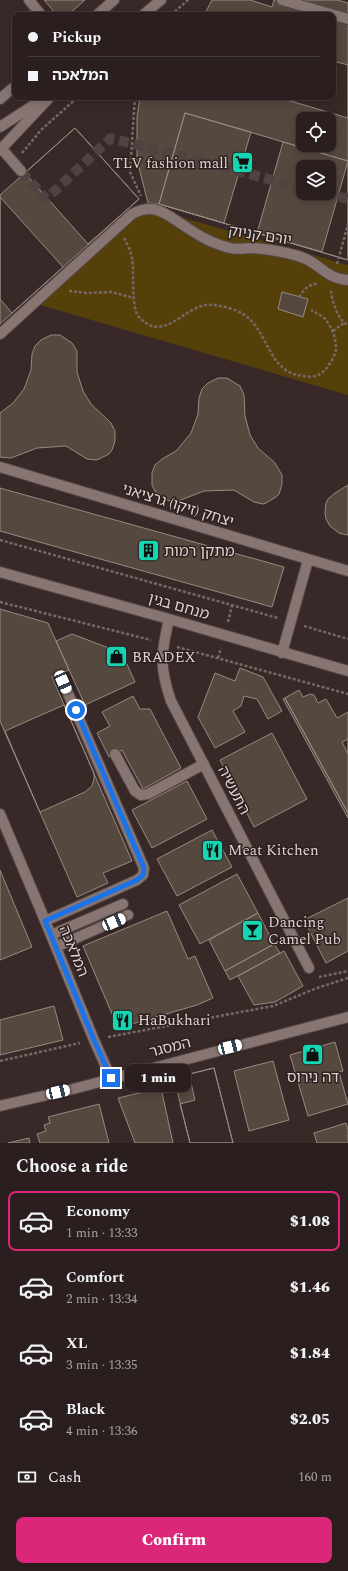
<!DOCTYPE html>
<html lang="en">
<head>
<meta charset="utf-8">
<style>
  :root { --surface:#2a1f1e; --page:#362c2b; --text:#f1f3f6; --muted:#a5a2a4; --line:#463d3c; --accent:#db2777 }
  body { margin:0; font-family:Spectral,"Noto Sans Hebrew",serif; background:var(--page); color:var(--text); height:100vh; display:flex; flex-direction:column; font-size:15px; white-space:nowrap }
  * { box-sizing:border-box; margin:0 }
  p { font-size:13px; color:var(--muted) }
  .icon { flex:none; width:22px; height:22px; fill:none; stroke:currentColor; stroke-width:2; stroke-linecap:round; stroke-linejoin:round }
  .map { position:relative; height:1143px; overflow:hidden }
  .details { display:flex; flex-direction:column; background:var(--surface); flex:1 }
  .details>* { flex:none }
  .banner { position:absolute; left:12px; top:12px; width:324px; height:88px; border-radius:8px; box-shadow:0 2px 10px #0003,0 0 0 1px var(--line); display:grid; align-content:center; height:88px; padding:0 16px; background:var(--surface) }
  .controls { position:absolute; left:296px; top:112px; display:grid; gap:8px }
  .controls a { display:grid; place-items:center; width:40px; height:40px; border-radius:8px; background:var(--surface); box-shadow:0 2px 10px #0003,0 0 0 1px var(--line); font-size:20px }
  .end { position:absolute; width:18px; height:18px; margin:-9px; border:5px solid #1a73e8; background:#fff; box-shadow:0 0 0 2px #fff }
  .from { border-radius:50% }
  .bubble { position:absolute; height:28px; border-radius:8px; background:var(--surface); box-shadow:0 2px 10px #0003,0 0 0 1px var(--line); font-size:13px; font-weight:800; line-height:28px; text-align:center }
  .car { position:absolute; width:12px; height:24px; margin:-12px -6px; border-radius:5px; box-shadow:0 0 3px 1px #0007; background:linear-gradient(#fff 24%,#345 0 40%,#fff 0 76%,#345 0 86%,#fff 0) }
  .banner b { display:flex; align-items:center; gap:14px; height:38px; font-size:15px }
  .banner b+b { border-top:1px solid var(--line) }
  .banner i { width:10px; height:10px; background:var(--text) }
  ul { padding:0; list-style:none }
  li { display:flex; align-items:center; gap:12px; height:60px; margin:0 8px 6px; padding:0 8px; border:2px solid transparent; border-radius:8px }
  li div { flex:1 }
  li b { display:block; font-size:15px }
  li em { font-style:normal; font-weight:800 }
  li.on { border-color:var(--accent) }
  li>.icon { width:36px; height:36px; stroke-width:1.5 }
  h2 { padding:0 16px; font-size:18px; line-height:48px }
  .pay { display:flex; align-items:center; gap:10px; height:44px; padding:0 16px; font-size:15px }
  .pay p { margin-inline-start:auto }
  .cta { display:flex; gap:8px; margin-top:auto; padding:8px 16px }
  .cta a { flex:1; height:46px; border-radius:8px; background:var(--accent); color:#fff; font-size:16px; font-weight:800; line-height:46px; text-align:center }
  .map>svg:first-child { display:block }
  .green { fill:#564009 }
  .building { fill:#55483f; stroke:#988980; fill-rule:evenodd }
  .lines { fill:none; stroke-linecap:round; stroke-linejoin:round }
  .minor-tunnel { stroke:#514242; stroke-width:10; stroke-dasharray:10 5; stroke-linecap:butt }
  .minor-casing { stroke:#544846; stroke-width:12 }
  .path { stroke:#756867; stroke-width:2.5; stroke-dasharray:3 2; stroke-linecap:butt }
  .minor { stroke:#877573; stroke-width:10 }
  .route { stroke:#1a73e8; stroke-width:5 }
  .labels { text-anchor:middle; stroke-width:3; stroke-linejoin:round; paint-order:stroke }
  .poi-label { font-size:15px; fill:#ddd3d2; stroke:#2e201e; text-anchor:start }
  .street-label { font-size:15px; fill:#ddd3d2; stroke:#2e201e }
</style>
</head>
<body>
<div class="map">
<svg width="348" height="1143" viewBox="0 0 348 1143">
  <rect width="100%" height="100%" fill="#382928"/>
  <path class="green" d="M138,205l210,60v130l-318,-93z"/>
  <path class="building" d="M44,0h41l-17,15h-11z
    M212,0h38l22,7 2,-7h63l11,3v115l-71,-21h56v-82h-129z
    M333,61l15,4v195l-189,-56 -11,-1 -11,-43v-43l3,-20h193zM303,119h26v26h-26zM303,167h26v26h-26z
    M185,113l163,48v99l-189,-56zM303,167h26v26h-26z
    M185,113l66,19 -27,91 -65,-19z
    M75,128l64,71 -51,45 -63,-71z
    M75,128l64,71 -139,125v-129z
    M283,142l65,19 -26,91 -65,-19zM303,167h26v26h-26z
    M0,197l63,70 -51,46 -12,-14z
    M282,292l26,7 -5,18 -25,-8z
    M51,335h9l12,8 5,8v21l6,19 8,13 20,19 4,8v10l-3,9 -3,4 -10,5 -3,1 -9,-1 -21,-13 -29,2 -26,10 -11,-1v-44l13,-10 11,-14 7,-19 1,-16 3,-8 6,-6z
    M218,378h9l13,8 4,9 1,21 5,19 8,13 17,15 7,12v9l-3,10 -3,3 -10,6 -3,1 -9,-2 -20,-12 -30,1 -26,10h-9l-13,-8 -4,-8v-12l3,-8 7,-6 14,-8 15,-18 7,-19 1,-16 3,-9 6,-6z
    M348,485v50h-1l-8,-2 -9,-7 -4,-7 -1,-6 1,-10 2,-4 7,-6z
    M0,488l284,79 -12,40 -272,-76z
    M0,609l48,14 21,47 -17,7 80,184 -29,12 5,10 -31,14 -77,-176z
    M72,634l50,19 13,29 -50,23 -29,-64z
    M240,668l23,9 19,34 -14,8 -11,-20 -13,-3 -3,10 -8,5 12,21 -30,16 -17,-31 17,-44 20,8z
    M299,690l4,7 7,-3 4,1 4,8 8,-4 11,19 11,-6v101l-63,-115z
    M133,696l7,13h10l31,59 -38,21 -21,-39 -13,7 -12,-24 13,-7 -8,-14z
    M285,698l63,115v5l-65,-119z
    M64,705l30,68v6l-2,7 -7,6 -45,20 -35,-81z
    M272,733l35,66 -53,28 -34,-67z
    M348,739v15l-6,-12z
    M187,781l20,38 -55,29 -20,-38z
    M212,830l20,37 -55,29 -20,-37z
    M0,870l32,77 -32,13z
    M237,874l21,39 -58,31 -21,-39z
    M348,898v53l-22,12 -22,-43z
    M167,911l21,48 7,-3 18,42 -16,7 -79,23 -35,-82z
    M258,913l16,31 -49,27 -16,-31z
    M274,944l6,9 -50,27 -5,-9z
    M284,951l19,35 -28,16 -21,3 -16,-29z
    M54,1006l9,34 -63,15v-35z
    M335,1042l8,29 -4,1 9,32 -40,12 -18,-61z
    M273,1061l16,59 -40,11 -15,-60z
    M214,1068l19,75h-43l-10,-39 15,-4 -6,-26z
    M214,1068l19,75h-43l-16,-65z
    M161,1088l12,55h-38l-17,-45z
    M99,1104l10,39h-69l-3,-9 9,-3 -2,-6 6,-2 -2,-6z
    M346,1123l2,7v13h-31l-3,-10z
    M29,1138l1,5h-22z"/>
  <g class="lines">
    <path class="minor-tunnel" d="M21,171l25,28 65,-61 192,50
      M323,193l25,6"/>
    <defs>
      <path id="minor" d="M29,0l12,15
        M282,0l66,19
        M97,15l17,-15
        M143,15l18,-15
        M0,99l15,-13
        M0,127l40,-26
        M1,148l20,23
        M0,150l50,-53
        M0,334l132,-120c18,-10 29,-4 45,7 10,7 22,15 33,20 7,3 14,6 20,7 7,2 15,0 22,0 16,1 42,5 56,12 15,8 21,19 40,20
        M0,467l348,104
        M0,572l169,47 179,52
        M169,619c-8,35 -10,47 2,82l138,267
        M282,653l26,-93
        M115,754l20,37 6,4 7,-1 56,-30
        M0,814l41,97 53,129 17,38
        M45,921l92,-41 6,-5 1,-7 -81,-186
        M51,935l72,-31
        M56,947l72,-32
        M0,1106l73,-17 275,-72"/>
    </defs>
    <use href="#minor" class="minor-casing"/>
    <path class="path" d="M171,15l17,-15
      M135,97l-5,75 11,24
      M22,153l19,-23 37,-33
      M124,238c3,6 7,13 8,20 3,14 -2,49 7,59 26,29 47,-16 74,-12 11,1 26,5 34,12 22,17 22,56 56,59 4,1 12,1 15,-1 8,-3 18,-19 18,-27 0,-10 -4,-20 -10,-28 -3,-4 -10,-7 -15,-10
      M337,264l11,-40
      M69,291l18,2 24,-1 23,6
      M331,291c1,10 7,30 17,34
      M299,297c5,-7 9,-13 18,-13
      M333,331l11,-8
      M0,540l278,78
      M0,602l151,38
      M228,622l4,-17
      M304,626l44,13
      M177,647l171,47
      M218,658l3,-10
      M319,977l29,-6
      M108,1037l165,-31 44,-18 31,-10
      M0,1061l80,-18"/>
    <use href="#minor" class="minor"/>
  </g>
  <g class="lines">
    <path class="route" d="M76,710l68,158 -1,7 -6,5 -92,41 49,119 17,38"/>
  </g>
  <defs>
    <symbol id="supermarket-square" viewBox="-11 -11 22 22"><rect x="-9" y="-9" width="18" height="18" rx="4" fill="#16d5b3" stroke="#2e201e"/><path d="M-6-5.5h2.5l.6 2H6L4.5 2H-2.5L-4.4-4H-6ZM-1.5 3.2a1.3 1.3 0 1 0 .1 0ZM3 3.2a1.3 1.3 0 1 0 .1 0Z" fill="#111"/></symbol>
    <symbol id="building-square" viewBox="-11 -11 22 22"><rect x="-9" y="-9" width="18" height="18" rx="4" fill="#16d5b3" stroke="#2e201e"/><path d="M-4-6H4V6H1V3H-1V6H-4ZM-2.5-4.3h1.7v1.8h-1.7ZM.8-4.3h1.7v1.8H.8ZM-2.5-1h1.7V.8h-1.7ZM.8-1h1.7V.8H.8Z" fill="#111"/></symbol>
    <symbol id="shop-square" viewBox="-11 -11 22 22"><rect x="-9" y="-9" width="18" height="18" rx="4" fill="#16d5b3" stroke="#2e201e"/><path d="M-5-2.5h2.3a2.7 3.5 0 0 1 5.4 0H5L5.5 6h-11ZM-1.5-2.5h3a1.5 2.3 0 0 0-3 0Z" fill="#111"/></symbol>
    <symbol id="restaurant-square" viewBox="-11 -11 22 22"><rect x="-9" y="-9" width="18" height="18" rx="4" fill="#16d5b3" stroke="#2e201e"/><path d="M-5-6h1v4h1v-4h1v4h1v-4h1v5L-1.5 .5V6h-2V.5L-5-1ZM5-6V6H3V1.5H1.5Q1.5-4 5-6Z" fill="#111"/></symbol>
    <symbol id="bar-square" viewBox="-11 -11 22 22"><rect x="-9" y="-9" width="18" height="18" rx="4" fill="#16d5b3" stroke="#2e201e"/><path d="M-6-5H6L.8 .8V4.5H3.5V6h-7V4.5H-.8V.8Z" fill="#111"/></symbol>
  </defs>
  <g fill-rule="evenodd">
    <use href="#supermarket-square" x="230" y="150" width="25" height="25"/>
    <use href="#building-square" x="136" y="538" width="25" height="25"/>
    <use href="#shop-square" x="104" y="644" width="25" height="25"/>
    <use href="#restaurant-square" x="200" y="838" width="25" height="25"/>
    <use href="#bar-square" x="240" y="918" width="25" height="25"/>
    <use href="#restaurant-square" x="110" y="1008" width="25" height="25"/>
    <use href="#shop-square" x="300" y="1042" width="25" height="25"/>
  </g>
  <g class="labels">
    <g class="poi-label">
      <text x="228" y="168" text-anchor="end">TLV fashion mall</text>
      <text x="164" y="556">מתקן רמות</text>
      <text x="132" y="662">BRADEX</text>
      <text x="228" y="855">Meat Kitchen</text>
      <text x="268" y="927">Dancing<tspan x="268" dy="17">Camel Pub</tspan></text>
      <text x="138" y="1025">HaBukhari</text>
      <text x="313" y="1082" text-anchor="middle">דה נירוס</text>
    </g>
    <g class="street-label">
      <text transform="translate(260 235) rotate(9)" y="5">יורם קניוק</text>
      <text transform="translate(178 505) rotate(17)" y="5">יצחק (זיקו) גרציאני</text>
      <text transform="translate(179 606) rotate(16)" y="5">מנחם בגין</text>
      <text transform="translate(234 790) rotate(63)" y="5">התעשיה</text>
      <text transform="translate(74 951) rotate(68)" y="5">המלאכה</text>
      <text transform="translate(170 1047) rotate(-14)" y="5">המסגר</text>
    </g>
  </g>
</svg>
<div class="controls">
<a><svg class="icon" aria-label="locate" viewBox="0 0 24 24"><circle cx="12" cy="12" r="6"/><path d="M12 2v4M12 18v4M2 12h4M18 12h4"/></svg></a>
<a><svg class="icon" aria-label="layers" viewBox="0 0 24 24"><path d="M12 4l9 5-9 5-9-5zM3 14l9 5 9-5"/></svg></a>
</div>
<i class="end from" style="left:76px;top:710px"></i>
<i class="end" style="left:111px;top:1078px"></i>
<div class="bubble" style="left:125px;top:1064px;width:66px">1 min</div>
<i class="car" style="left:63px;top:682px;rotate:156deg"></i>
<i class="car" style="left:114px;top:922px;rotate:67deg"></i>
<i class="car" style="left:230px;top:1047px;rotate:76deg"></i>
<i class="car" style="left:58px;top:1092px;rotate:77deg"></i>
<div class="banner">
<b><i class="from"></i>Pickup</b>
<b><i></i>המלאכה</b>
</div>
</div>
<section class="details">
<h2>Choose a ride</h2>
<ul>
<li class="on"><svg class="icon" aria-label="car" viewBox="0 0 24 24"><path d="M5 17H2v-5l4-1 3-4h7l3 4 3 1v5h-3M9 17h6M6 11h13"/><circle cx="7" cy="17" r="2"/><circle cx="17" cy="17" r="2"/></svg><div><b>Economy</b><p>1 min · 13:33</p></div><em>$1.08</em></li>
<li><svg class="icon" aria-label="car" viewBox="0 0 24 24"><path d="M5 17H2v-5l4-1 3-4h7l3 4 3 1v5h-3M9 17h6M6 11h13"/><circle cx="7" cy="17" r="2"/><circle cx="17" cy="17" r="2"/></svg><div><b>Comfort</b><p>2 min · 13:34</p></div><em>$1.46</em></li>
<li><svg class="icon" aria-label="car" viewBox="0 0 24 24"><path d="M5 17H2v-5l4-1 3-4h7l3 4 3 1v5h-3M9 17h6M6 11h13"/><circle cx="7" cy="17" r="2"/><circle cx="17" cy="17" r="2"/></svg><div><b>XL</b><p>3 min · 13:35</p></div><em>$1.84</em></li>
<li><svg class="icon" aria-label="car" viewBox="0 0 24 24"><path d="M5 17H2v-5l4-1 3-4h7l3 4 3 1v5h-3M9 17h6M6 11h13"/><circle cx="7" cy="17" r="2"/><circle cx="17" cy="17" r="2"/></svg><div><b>Black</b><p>4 min · 13:36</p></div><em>$2.05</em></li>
</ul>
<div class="pay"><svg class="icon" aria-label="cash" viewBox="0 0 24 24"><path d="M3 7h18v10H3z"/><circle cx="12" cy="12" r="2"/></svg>Cash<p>160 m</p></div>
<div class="cta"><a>Confirm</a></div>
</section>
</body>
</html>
